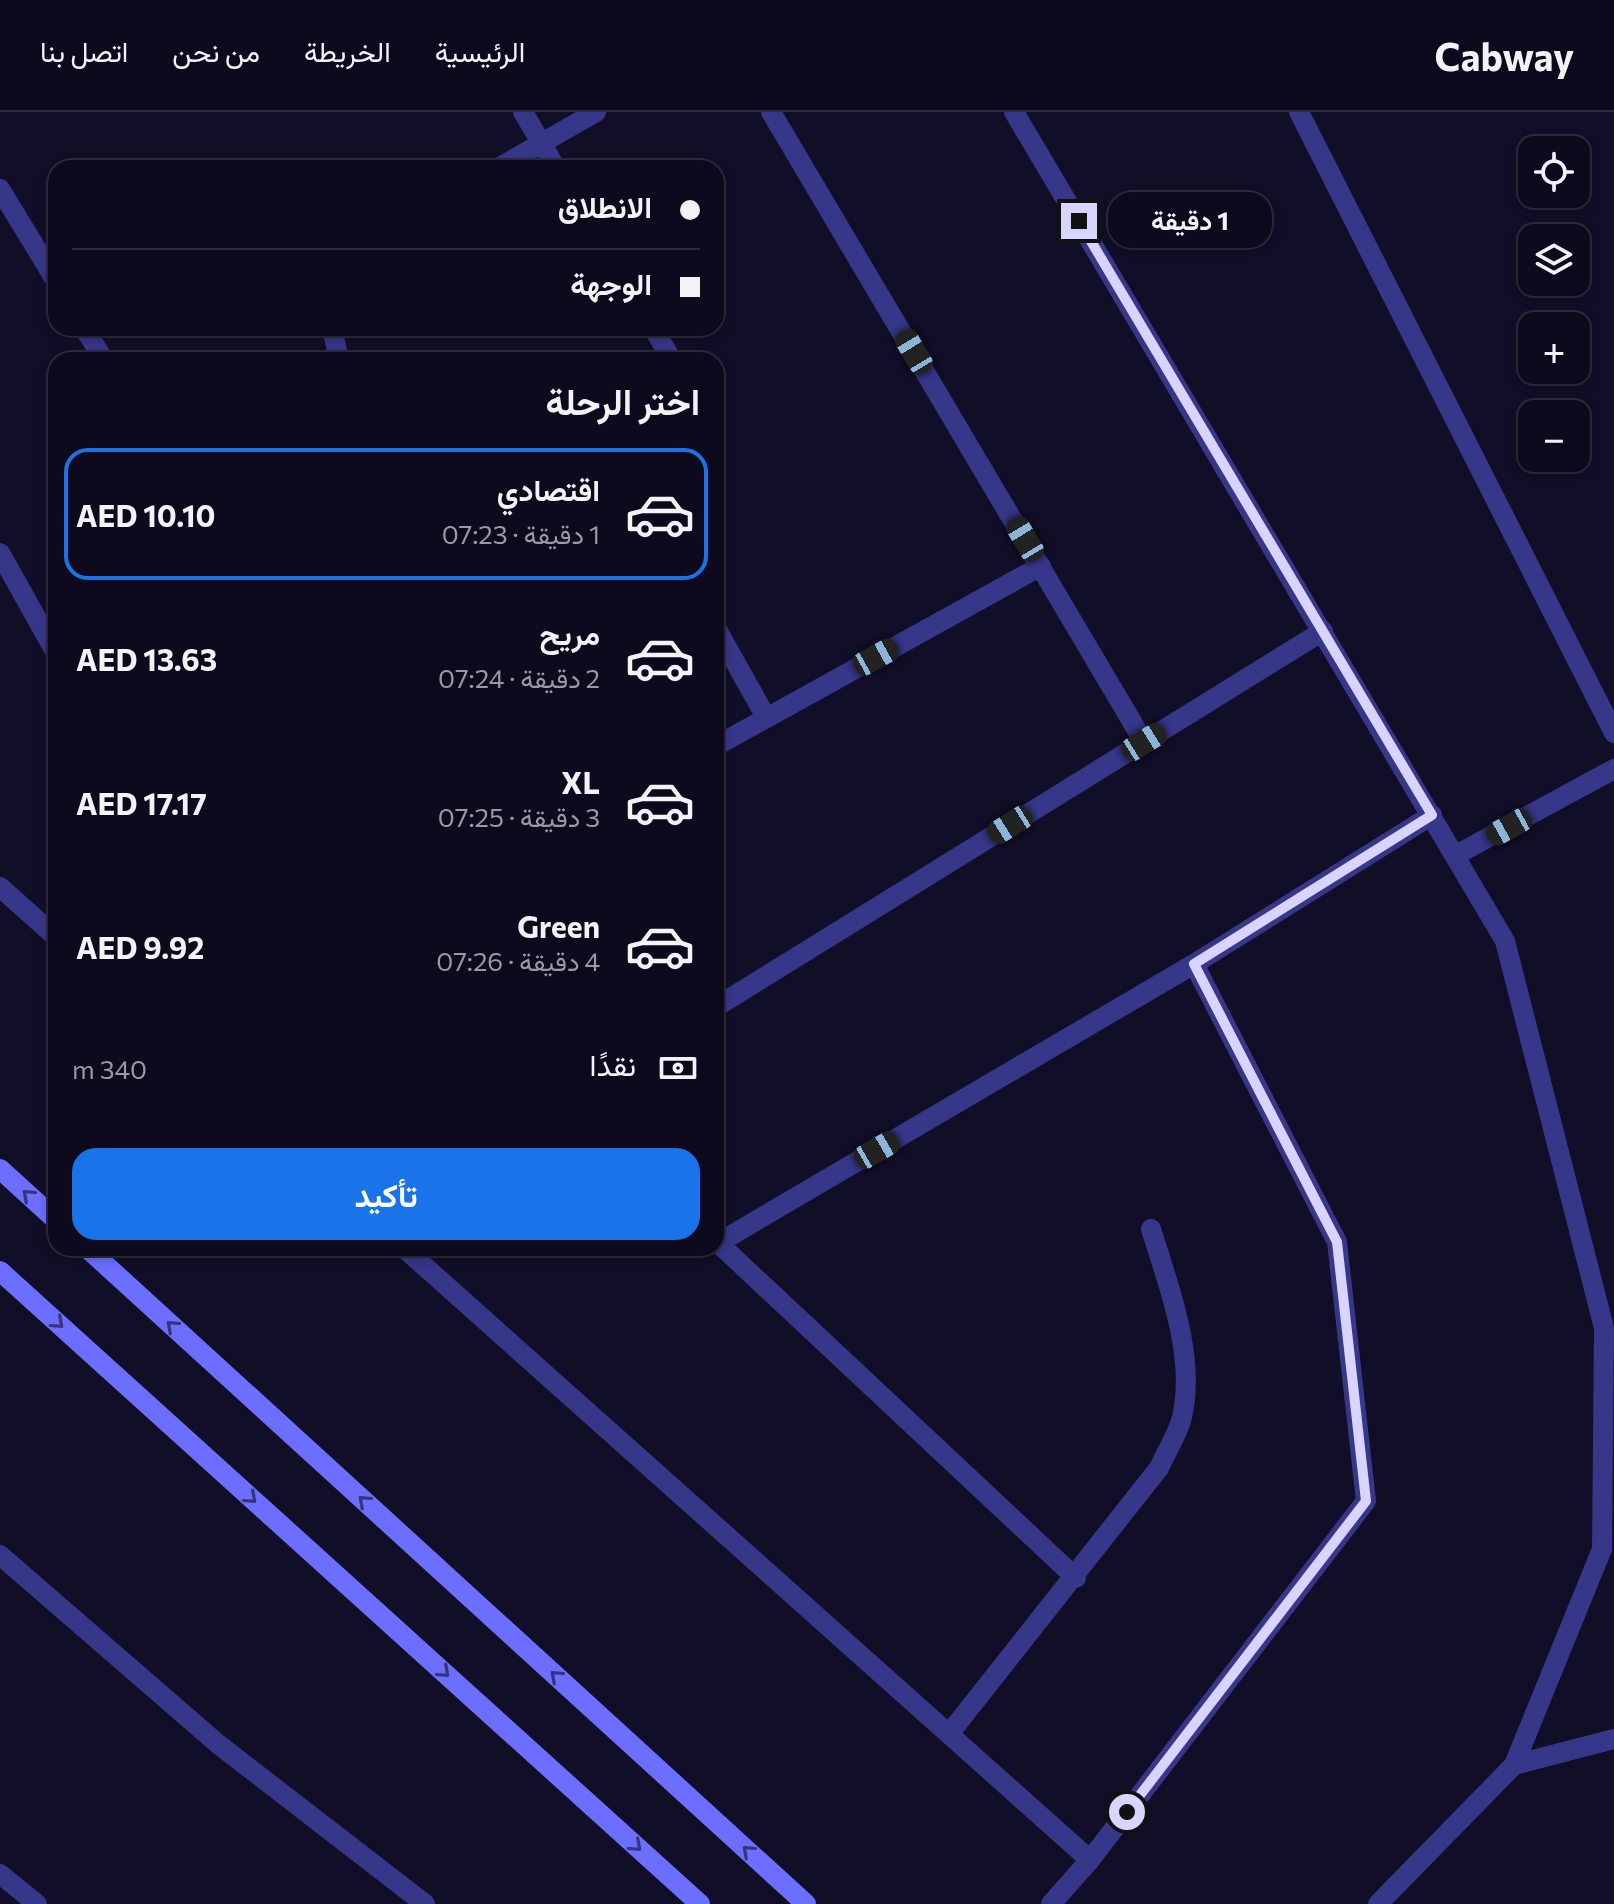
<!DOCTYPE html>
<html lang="ar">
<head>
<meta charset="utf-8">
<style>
  :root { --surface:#0d0a1d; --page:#161326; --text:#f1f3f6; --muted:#9a9aa4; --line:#2d2b3b; --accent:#1a73e8 }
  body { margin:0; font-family:Commissioner,Vazirmatn,sans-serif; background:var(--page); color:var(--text); direction:rtl; height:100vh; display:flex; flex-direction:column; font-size:30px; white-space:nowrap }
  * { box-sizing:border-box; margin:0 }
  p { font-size:26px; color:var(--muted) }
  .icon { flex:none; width:44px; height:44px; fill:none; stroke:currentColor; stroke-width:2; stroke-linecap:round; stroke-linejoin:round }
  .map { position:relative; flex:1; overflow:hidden; direction:ltr }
  .side { position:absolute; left:48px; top:240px; width:676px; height:904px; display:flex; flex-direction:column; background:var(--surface); border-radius:24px; box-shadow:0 4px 12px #0003,0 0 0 2px var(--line); direction:rtl }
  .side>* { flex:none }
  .banner { position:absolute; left:48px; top:48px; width:676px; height:176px; border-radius:24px; box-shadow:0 4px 12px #0003,0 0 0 2px var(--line); direction:rtl; display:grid; align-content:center; height:176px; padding:0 24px; background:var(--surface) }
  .tools { position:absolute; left:1518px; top:24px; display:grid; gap:16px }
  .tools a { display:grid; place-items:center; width:72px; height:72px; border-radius:16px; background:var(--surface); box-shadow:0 4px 12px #0003,0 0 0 2px var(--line); font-size:40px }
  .end { position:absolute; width:36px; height:36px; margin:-18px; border:10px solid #d7d4ff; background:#111; box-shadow:0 0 0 4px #111 }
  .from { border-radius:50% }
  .bubble { position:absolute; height:56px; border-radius:24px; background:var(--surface); box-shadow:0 4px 12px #0003,0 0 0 2px var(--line); font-size:26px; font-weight:700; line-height:56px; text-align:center; direction:rtl }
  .car { position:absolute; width:24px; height:48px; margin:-24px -12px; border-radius:10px; box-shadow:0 0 6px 2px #0007; background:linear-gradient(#222 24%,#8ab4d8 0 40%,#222 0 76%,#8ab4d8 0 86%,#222 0) }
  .banner b { display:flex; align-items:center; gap:28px; height:76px; font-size:30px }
  .banner b+b { border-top:2px solid var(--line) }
  .banner i { width:20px; height:20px; background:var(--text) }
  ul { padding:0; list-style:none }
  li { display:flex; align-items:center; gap:24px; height:132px; margin:0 16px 12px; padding:0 8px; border:4px solid transparent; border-radius:24px }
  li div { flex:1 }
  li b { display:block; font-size:30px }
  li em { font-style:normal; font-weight:700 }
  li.selected { border-color:var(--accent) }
  li>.icon { width:72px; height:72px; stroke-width:1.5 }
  h2 { padding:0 24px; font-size:36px; line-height:96px }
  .pay { display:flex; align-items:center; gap:20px; height:88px; padding:0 24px; font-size:30px }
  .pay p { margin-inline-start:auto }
  .primary-button { display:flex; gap:16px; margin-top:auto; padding:16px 24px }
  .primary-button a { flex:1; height:92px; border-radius:24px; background:var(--accent); color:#fff; font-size:32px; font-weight:700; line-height:92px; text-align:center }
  header { display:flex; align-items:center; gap:48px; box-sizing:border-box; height:112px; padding:0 40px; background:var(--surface); border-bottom:2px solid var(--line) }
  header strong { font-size:38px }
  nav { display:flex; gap:44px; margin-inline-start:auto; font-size:28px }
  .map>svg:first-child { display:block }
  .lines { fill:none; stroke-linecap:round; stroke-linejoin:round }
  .street { stroke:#363789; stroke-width:20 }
  .secondary { stroke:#6b6eff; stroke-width:20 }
  .oneway { stroke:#35347d }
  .route { stroke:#d7d4ff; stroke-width:10 }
</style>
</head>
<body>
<header>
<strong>Cabway</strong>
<nav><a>الرئيسية</a><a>الخريطة</a><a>من نحن</a><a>اتصل بنا</a></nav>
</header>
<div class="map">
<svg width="1614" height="1792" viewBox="0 0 1614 1792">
  <rect width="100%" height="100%" fill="#110e27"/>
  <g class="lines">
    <path class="street" d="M523,0l33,56
      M771,0l373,630
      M1014,0l491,829 99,387 -2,221 -88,216
      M1299,0l315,621
      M498,56l98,-56
      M0,77l56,92
      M84,216l20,32
      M332,216l7,32
      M653,216l19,32
      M716,320v19
      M0,441l56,100
      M716,516l50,89
      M716,634l325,-180
      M1456,743l158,-86
      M0,775l56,50
      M716,895l607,-376
      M716,1129l360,337
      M718,1131l476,-279 238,-149
      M404,1136l686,612
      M0,1443l218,189 207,160
      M949,1622l210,-266c7,-16 19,-34 23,-51 14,-60 -13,-130 -31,-188
      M0,1762l37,30
      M1051,1792l39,-44 276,-359 -29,-259 -143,-278
      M1378,1792l136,-139 100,-26"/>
    <path class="secondary" d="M0,1057l56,51
      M87,1136l719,656
      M0,1159l700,633"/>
  </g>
  <defs><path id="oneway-chevron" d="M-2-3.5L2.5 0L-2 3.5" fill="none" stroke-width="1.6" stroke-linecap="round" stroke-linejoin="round" transform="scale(2)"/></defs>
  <g class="oneway">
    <use href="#oneway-chevron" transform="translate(28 1083) rotate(-138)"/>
    <use href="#oneway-chevron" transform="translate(58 1211) rotate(42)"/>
    <use href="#oneway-chevron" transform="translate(172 1214) rotate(-138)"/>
    <use href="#oneway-chevron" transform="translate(251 1386) rotate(42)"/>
    <use href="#oneway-chevron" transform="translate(364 1389) rotate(-138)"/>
    <use href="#oneway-chevron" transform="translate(444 1560) rotate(42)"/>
    <use href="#oneway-chevron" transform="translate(556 1564) rotate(-138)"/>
    <use href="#oneway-chevron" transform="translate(636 1734) rotate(42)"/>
    <use href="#oneway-chevron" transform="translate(748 1739) rotate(-138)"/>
  </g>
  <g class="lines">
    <path class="route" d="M1079,109l353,594 -238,149 143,278 29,259 -239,311"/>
  </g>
</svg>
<div class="tools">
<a><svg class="icon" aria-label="locate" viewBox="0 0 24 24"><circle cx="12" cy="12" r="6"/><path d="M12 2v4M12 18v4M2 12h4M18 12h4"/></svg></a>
<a><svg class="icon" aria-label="layers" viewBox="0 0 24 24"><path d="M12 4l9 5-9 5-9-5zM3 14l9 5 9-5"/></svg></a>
<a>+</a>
<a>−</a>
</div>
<i class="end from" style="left:1127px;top:1700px"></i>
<i class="end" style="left:1079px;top:109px"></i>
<div class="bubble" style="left:1108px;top:80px;width:164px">1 دقيقة</div>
<i class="car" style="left:914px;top:240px;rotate:329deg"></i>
<i class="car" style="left:1025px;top:427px;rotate:329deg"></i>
<i class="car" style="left:876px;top:545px;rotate:61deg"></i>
<i class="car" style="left:1144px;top:630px;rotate:58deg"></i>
<i class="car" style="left:1010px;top:713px;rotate:238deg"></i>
<i class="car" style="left:1509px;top:715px;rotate:241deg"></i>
<i class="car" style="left:877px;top:1038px;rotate:60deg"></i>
<div class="banner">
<b><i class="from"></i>الانطلاق</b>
<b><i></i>الوجهة</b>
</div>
<section class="side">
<h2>اختر الرحلة</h2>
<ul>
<li class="selected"><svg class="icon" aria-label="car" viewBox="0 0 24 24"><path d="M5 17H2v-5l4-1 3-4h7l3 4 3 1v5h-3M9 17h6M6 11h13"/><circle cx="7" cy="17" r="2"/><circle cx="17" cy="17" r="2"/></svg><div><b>اقتصادي</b><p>1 دقيقة · 07:23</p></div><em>AED 10.10</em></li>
<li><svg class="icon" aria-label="car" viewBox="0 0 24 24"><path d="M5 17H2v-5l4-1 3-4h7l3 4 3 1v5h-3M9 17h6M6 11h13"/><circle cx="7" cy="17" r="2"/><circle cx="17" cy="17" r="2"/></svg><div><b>مريح</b><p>2 دقيقة · 07:24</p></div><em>AED 13.63</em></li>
<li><svg class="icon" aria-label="car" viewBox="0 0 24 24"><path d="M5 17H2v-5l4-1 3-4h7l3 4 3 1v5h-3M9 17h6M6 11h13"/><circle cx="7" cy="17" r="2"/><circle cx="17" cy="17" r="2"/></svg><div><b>XL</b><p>3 دقيقة · 07:25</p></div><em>AED 17.17</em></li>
<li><svg class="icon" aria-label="car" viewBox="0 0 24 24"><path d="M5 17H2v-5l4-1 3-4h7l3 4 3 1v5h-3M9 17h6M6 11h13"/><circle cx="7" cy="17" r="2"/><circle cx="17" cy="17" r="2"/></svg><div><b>Green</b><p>4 دقيقة · 07:26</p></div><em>AED 9.92</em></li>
</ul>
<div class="pay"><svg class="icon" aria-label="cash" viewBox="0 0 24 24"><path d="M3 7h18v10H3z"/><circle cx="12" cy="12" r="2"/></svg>نقدًا<p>340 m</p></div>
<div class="primary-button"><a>تأكيد</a></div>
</section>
</div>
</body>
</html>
